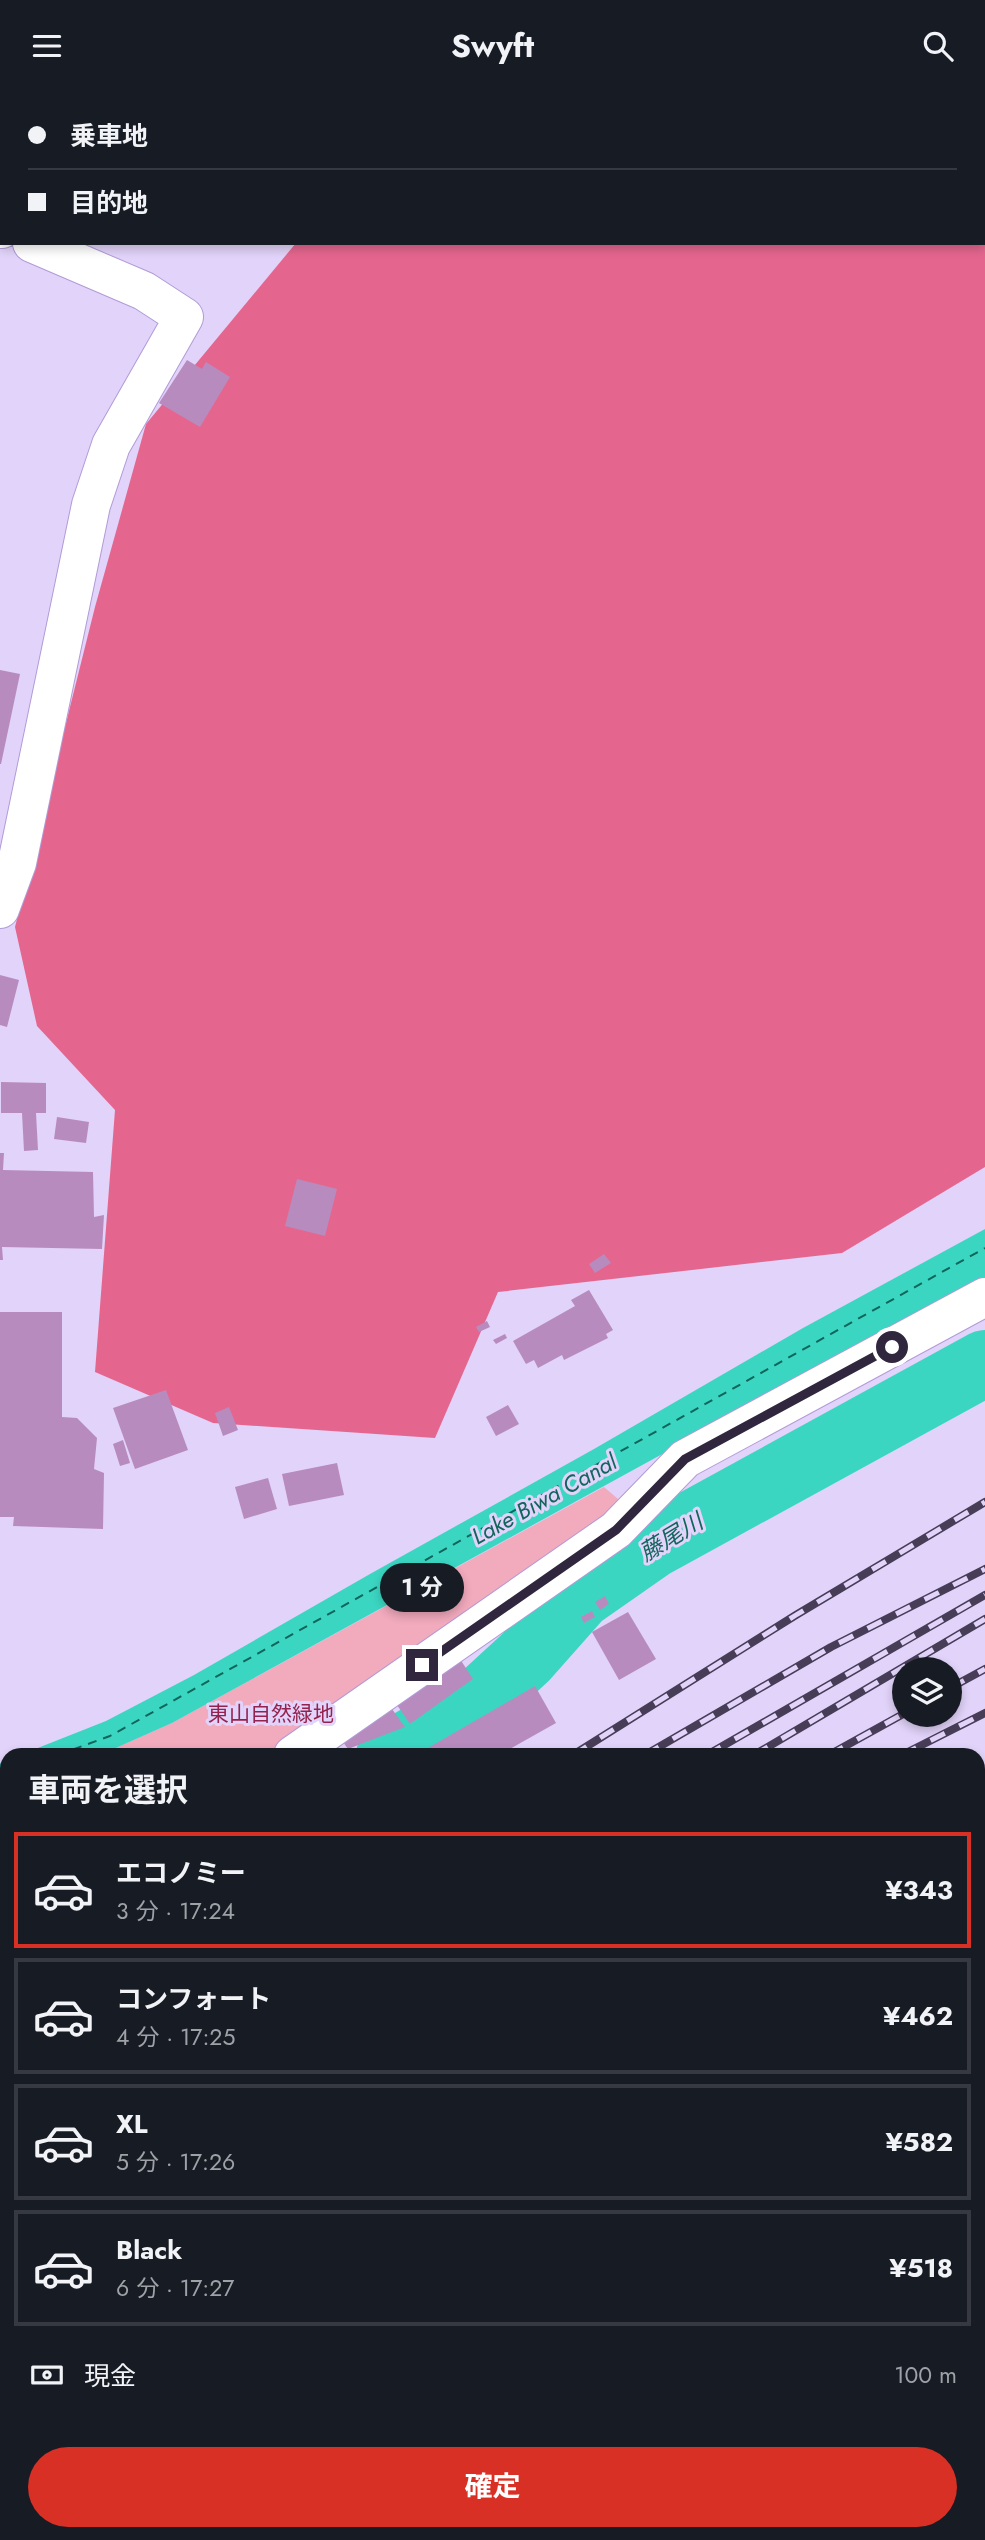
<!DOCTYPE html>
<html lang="ja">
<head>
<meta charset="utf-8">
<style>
  :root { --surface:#171b24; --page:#242831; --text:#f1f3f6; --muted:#9ea1a6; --line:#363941; --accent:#d93025 }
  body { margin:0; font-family:Jost,"Noto Sans JP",sans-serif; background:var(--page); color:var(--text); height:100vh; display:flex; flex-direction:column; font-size:26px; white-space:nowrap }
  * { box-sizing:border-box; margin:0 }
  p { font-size:23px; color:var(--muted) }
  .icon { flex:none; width:38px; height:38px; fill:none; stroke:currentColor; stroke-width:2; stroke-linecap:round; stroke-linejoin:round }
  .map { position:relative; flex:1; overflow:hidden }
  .side { position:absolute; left:0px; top:1657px; width:985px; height:793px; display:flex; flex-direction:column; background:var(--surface); border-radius:21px 21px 0 0; box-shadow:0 4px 10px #0003 }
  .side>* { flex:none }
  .banner { position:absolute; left:0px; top:0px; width:985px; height:154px; box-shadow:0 4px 10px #0003; display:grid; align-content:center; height:154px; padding:0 28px; background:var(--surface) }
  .buttons { position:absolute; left:892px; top:1566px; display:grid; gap:14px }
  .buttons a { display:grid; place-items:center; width:70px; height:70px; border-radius:50%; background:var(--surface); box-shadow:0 4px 10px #0003; font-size:35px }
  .end { position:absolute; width:32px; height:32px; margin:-16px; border:9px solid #30273f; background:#fff; box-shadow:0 0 0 4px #fff }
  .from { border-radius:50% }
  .bubble { position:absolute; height:49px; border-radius:24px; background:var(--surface); box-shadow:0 4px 10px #0003; font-size:23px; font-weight:700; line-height:49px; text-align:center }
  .banner b { display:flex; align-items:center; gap:24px; height:66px; font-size:26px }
  .banner b+b { border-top:2px solid var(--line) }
  .banner i { width:18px; height:18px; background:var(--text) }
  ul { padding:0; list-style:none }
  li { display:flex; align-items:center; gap:21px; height:116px; margin:0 14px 10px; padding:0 14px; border:4px solid var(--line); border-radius:0px }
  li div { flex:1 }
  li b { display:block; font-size:26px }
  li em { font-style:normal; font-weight:700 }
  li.selected { border-color:var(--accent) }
  li>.icon { width:63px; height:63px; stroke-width:1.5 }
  h2 { padding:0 28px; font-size:32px; line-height:84px }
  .pay { display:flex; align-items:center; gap:18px; height:77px; padding:0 28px; font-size:26px }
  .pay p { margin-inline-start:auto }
  .cta { display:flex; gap:14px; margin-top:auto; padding:14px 28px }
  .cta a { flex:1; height:80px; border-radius:42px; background:var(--accent); color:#fff; font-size:28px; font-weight:700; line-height:80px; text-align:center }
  header { display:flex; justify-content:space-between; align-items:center; height:91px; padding:0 28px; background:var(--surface); font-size:32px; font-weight:700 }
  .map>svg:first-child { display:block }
  .green { fill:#f2aabd }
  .forest { fill:#e4668e }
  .water { fill:#3bd6c2 }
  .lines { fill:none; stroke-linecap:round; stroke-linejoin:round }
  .river { stroke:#3bd6c2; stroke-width:66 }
  .ferry { stroke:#11655a; stroke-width:2; stroke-dasharray:9 7; stroke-linecap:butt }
  .building { fill:#b88bbe }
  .minor-casing { stroke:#b29bd7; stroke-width:40 }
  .minor { stroke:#fff; stroke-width:38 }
  .rail-casing { stroke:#473d57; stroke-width:8 }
  .rail { stroke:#e1d3f9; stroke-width:5; stroke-dasharray:16; stroke-linecap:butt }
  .route { stroke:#30273f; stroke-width:9 }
  .labels { text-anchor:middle; stroke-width:6; stroke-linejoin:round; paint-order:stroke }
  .park-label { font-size:21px; fill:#94224e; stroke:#e1d3f9 }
  .water-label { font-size:23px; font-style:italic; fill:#11655a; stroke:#e1d3f9 }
</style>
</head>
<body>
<header><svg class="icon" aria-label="menu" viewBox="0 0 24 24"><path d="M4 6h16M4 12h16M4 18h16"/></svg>Swyft<svg class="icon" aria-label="search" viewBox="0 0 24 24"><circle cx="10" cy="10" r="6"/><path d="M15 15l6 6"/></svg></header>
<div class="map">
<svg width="985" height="2449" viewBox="0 0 985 2449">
  <rect width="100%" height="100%" fill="#e1d3f9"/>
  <path class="green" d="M604,1396l28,24 -353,244h-179l72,-32z
    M7,1702v100l-7,4v-102z"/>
  <path class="forest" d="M404,0h581v1076l-143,86 -344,39 -63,146 -222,-15 -118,-51 20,-262 -78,-84 -22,-99 80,-320 51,-183 150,-181h688v-150h-581z
    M978,1675l7,10v131l-7,-13z
    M978,1851l7,12v129l-7,4z
    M985,2019v74l-7,5v-76z"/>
  <path class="water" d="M985,1138v48l-813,446 -72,32h-80l86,-34 88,-46 176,-101 224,-125 209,-121z
    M7,1669v33l-7,2v-32z"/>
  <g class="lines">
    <path class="river" d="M389,1664l87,-52 50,-46 54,-61 73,-51 332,-182
      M97,2443v6"/>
    <path class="ferry" d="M58,1664l52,-19 875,-488
      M0,1686l7,-3"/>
  </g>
  <path class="building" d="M187,269l15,9 4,-7 24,15 -30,50 -41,-24z
    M0,579l20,4 -19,90h-1z
    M0,884l19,5 -12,47 -7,-2z
    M1,991l45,1v30h-10l2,37 -14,1 -2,-38h-21z
    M57,1026l32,5 -3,21 -32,-4z
    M0,1062h4l-1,17 90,2 1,45 10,-2 -2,34 -100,-2 1,13h-3z
    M297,1088l40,10 -12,47 -40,-10z
    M604,1163l7,9 -16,10 -6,-9z
    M589,1199l24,40 -7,4 2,4 -44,22 -2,-5 -24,13 -4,-8 -8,4 -13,-23 62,-35 -4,-6z
    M0,1221h62v105l15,1 20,20 -3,31 10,4 -1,56 -90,-3 1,-9h-14z
    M487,1230l3,6 -11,5 -3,-5z
    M505,1243l2,4 -11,6 -3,-4z
    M166,1299l22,60 -53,19 -22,-61z
    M508,1314l11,19 -23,12 -10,-19z
    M229,1316l9,23 -15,6 -8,-23z
    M123,1349l7,23 -10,3 -7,-22z
    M337,1372l7,32 -55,11 -7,-32z
    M268,1387l9,31 -33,10 -9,-32z
    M605,1505l4,8 -9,6 -5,-8z
    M592,1520l3,6 -11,6 -3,-6z
    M628,1521l28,47 -37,21 -27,-48z
    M460,1568l13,20 -63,45 -13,-19z
    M535,1595l21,37 -57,32h-83z
    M392,1618l13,18 -57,22 -5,-7z
    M7,1823v19l-7,-11v-3z
    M0,1840l7,11v8l-7,4z
    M985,2125v15l-7,-5z
    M978,2149l7,6v6l-7,9z
    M7,2179v22l-7,2v-22z
    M978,2203l7,5v10l-7,9z
    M7,2209v32l-7,2v-32z
    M985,2226v26l-7,-4v-11z
    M978,2354l7,6v16l-7,8z
    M309,2443h23l-5,6h-12z
    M336,2443h104l7,6h-117z
    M483,2443h15l-5,6z
    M685,2443h38l8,6h-51z
    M763,2443h28l8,6h-40z
    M799,2443h27l-5,6h-14z"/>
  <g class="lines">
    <defs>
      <path id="minor" d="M0,137l2,1
        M0,818l17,-46 74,-358 20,-60 73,-128 -40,-26 -112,-48
        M293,1664l323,-225 69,-71 300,-162
        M978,1829l7,12
        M0,1885l7,-5
        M978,2010l7,-3
        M978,2309l7,5
        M578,2443l6,6
        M634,2443l8,6"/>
    </defs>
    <use href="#minor" class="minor-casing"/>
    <use href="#minor" class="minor"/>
    <defs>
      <path id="rail" d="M950,1597l35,-19
        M573,1664l223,-140 189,-113
        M645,1664l186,-108 154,-78
        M707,1664l278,-160
        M754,1664l231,-136
        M829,1664l76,-42
        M902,1664l83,-42
        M0,1954l7,-3
        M0,1994l7,-3
        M0,2035l7,-3
        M0,2056l7,-3
        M0,2100l7,-3
        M0,2136l7,-3"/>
    </defs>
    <use href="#rail" class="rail-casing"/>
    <use href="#rail" class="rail"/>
  </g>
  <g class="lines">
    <path class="route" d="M422,1574l194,-135 69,-71 207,-112"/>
  </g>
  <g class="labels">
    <g class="park-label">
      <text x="271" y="1630">東山自然緑地</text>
    </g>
    <g class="water-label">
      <text transform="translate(544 1408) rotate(-29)" y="8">Lake Biwa Canal</text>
      <text transform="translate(671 1446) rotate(-31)" y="8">藤尾川</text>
    </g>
  </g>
</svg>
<div class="buttons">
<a><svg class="icon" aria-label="layers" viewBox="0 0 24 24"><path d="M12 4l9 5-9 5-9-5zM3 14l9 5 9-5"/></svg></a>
</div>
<i class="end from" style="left:892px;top:1256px"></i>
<i class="end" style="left:422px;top:1574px"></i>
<div class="bubble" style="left:380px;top:1472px;width:84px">1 分</div>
<div class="banner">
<b><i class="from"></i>乗車地</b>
<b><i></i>目的地</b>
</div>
<section class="side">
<h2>車両を選択</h2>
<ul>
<li class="selected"><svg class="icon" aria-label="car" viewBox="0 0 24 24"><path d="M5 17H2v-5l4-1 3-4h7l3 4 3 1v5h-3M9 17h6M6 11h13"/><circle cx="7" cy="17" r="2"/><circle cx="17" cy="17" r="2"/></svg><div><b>エコノミー</b><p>3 分 · 17:24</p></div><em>¥343</em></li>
<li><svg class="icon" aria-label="car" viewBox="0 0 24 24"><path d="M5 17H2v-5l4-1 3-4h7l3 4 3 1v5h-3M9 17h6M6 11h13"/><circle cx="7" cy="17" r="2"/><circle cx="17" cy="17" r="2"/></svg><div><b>コンフォート</b><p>4 分 · 17:25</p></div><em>¥462</em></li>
<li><svg class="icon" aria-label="car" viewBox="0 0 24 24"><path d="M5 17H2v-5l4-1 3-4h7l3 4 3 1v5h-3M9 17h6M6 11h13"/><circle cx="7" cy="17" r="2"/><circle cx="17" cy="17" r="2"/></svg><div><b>XL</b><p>5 分 · 17:26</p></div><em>¥582</em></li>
<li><svg class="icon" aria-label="car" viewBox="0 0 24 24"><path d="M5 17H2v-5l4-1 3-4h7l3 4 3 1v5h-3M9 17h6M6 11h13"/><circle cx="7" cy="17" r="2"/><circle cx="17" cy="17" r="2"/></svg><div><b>Black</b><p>6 分 · 17:27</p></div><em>¥518</em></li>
</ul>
<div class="pay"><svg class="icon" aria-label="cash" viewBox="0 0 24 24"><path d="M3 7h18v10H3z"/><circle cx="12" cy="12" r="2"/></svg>現金<p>100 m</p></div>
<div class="cta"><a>確定</a></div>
</section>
</div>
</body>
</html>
